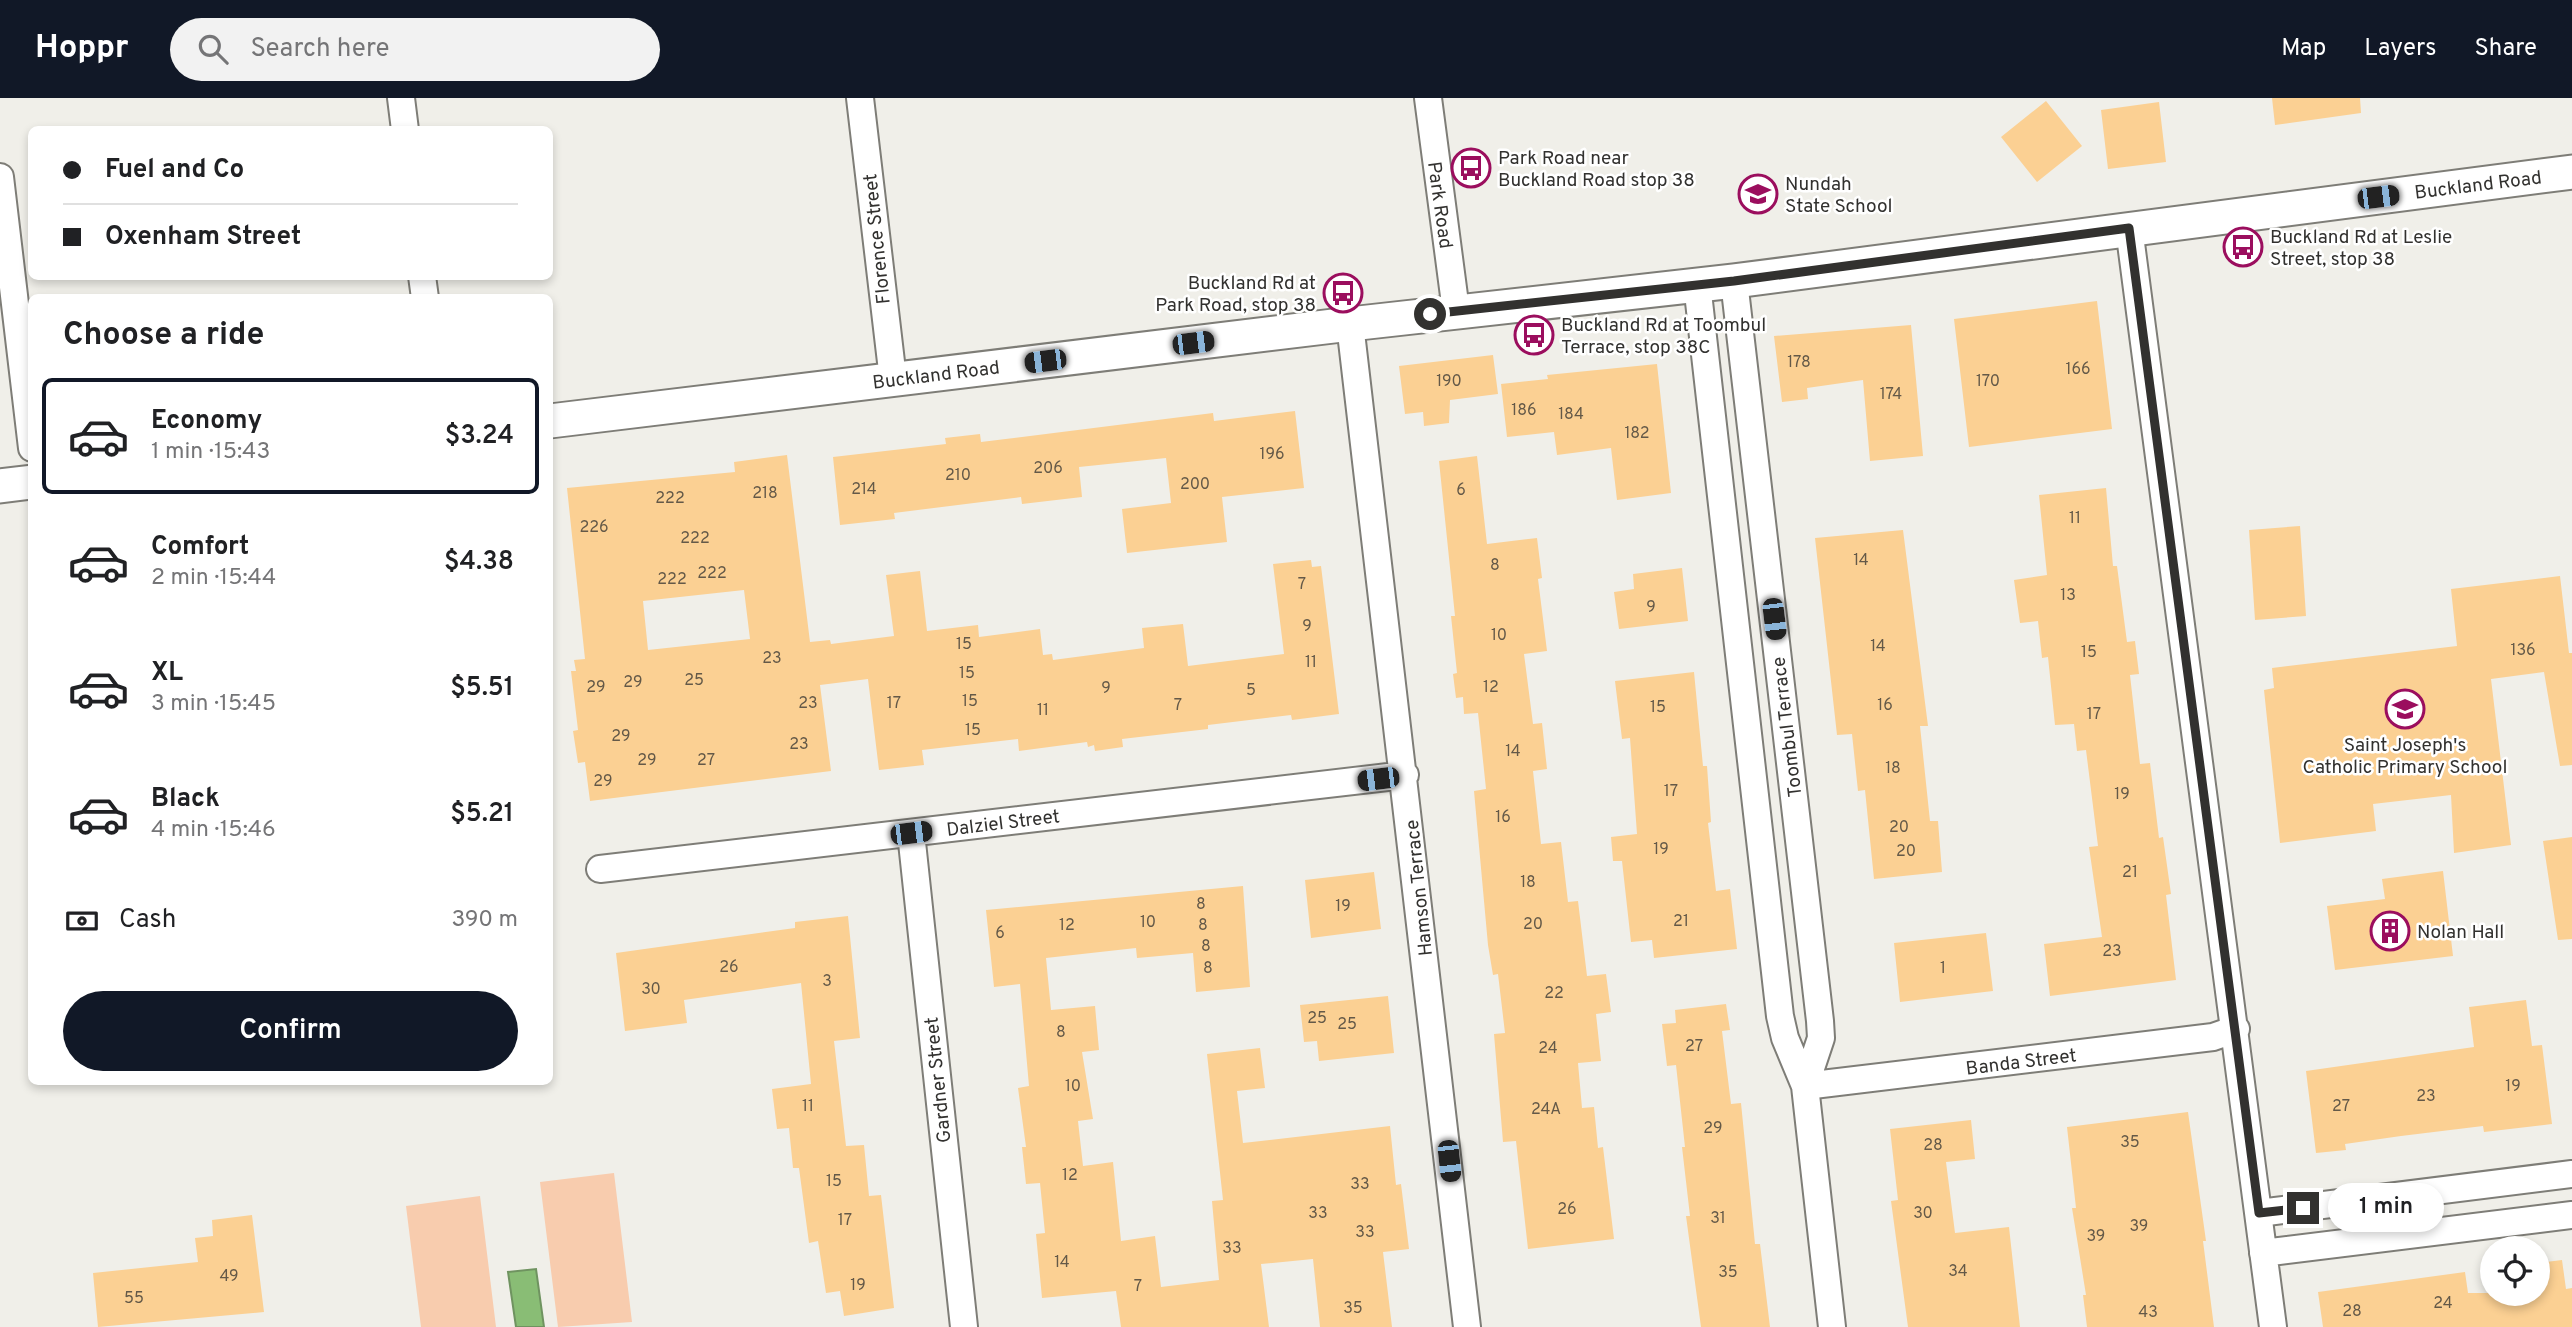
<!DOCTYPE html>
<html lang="en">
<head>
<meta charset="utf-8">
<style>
  :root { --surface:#fff; --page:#f2f2f2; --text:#202124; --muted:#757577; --line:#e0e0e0; --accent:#111827 }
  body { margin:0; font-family:Overpass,sans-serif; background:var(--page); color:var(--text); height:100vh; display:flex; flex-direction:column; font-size:26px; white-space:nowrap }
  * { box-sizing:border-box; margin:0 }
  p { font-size:23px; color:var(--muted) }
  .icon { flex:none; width:38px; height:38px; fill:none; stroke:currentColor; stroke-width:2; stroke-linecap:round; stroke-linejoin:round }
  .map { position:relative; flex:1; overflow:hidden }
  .details { position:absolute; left:28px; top:196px; width:525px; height:791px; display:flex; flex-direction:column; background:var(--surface); border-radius:10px; box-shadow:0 4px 10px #0003 }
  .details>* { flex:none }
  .guide { position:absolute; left:28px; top:28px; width:525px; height:154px; border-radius:10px; box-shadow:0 4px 10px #0003; display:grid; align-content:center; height:154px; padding:0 35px; background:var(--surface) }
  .fabs { position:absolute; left:2480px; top:1138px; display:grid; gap:14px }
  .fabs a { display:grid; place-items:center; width:70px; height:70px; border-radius:50%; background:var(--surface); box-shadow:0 4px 10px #0003; font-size:35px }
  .end { position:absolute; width:32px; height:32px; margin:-16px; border:9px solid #32312f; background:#fff; box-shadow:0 0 0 4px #fff }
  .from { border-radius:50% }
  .bubble { position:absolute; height:49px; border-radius:24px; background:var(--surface); box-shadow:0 4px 10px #0003; font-size:23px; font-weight:600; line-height:49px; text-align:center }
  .car { position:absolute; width:21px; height:42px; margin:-21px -10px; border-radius:9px; box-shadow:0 0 5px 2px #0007; background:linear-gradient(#222 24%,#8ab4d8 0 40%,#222 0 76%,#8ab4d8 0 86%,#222 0) }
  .guide b { display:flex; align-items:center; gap:24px; height:66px; font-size:26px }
  .guide b+b { border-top:2px solid var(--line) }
  .guide i { width:18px; height:18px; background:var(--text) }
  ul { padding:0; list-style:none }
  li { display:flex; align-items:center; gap:21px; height:116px; margin:0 14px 10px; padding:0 21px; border:4px solid transparent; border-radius:10px }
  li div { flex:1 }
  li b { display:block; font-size:26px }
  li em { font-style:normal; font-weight:600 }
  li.current { border-color:var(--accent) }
  li>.icon { width:63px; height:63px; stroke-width:1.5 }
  h2 { padding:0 35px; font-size:32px; line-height:84px }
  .pay { display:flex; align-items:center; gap:18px; height:77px; padding:0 35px; font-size:26px }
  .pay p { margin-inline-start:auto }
  .cta { display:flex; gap:14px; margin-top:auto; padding:14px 35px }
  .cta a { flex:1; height:80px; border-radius:42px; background:var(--accent); color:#fff; font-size:28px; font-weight:600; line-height:80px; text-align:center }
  header { display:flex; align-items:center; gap:42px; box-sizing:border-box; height:98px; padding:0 35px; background:var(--accent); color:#fff }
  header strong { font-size:33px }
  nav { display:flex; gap:38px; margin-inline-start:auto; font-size:24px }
  .search { width:490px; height:63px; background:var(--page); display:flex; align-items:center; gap:18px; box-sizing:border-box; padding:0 24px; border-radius:38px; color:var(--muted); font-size:26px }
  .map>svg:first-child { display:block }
  .green { fill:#f8ccae }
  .water { fill:#89bd75; stroke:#6f9360; stroke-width:2 }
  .building { fill:#fbd093; fill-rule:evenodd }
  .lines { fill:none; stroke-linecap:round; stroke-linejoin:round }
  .minor-casing { stroke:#7e7d77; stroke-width:30 }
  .tertiary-casing { stroke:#7e7d77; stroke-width:37 }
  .minor { stroke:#fff; stroke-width:26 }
  .tertiary { stroke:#fff; stroke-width:33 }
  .route { stroke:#32312f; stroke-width:9 }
  .labels { text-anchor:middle; stroke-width:5; stroke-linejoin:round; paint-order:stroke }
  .number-label { font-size:16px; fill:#645948 }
  .poi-label { font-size:19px; fill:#32312f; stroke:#fff; text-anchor:start }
  .street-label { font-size:19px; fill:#32312f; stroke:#fff }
</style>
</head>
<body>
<header>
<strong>Hoppr</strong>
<div class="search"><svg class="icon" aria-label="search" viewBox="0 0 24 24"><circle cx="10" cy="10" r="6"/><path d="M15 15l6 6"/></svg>Search here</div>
<nav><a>Map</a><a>Layers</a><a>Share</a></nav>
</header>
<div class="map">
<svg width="2572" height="1229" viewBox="0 0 2572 1229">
  <rect width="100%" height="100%" fill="#f0efe9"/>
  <path class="green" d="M614,1075l18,149 -74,5 -18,-145z
    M480,1098l16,131h-75l-15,-121z"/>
  <path class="water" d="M536,1171l8,58h-28l-8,-55z"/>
  <path class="building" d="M2272,0h88l1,15 -86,12z
    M2046,3l36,45 -45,36 -36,-45z
    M2159,4l7,60 -58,7 -7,-59z
    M2097,203l15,128 -143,18 -15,-128z
    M1911,227l12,131 -53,5 -7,-81 -56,8 1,11 -26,3 -8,-66z
    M1493,257l5,39 -48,6 -1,23 -25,3 -1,-14 -18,2 -6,-48z
    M1657,266l14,129 -54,7 -6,-52 -54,7 -3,-23 -47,5 -6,-53 47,-5 -1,-4z
    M1295,313l9,77 -82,9 5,45 -100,11 -5,-44 49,-6 -5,-45 -87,9 3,30 -60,7 -1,-7 -127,16 1,6 -55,6 -7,-68 113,-13 -1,-6 35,-4 1,8 232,-29 1,8z
    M787,357l23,187 20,-2 1,4 63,-8 -8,-61 34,-4 7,60 51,-6 1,12 61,-8 3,26 9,-1 1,6 91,-12 -2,-20 41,-4 5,42 96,-12 -11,-90 38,-4 1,7 9,-1 18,148 -47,6 -1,-5 -83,10v4l-86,10 1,8 -28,4 -1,-6 -6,2 -1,-5 -68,9 -1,-12 -96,11 2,15 -45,5 -11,-91 -48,6 11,86 -241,30 -5,-39 -7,1 -5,-32 5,-1 -7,-59h5l-2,-11 11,-1 -18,-171 168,-16 -1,-10zM744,492l6,49 -102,11 -5,-49z
    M1477,358l10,88 50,-6 5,40 -4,1 9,72 -23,3 9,70 9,-1 5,46 -14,2 8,73 20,-2 7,60 10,-1 9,75 19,-2 5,38 -15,2 5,47 -23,2 4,45 12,-1 4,41 5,-1 11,92 -86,10 -12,-108 -13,1 -9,-108 11,-1 -7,-59 -5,1 -5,-30 -14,-154 12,-2 -8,-76 -14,1 -1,-17 -7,1 -3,-24 4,-1 -6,-57h4l-16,-155z
    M2106,390l7,78h4l10,76 8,-1 4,33 -9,1 10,89 10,-1 9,75 4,-1 8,57 -5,1 10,85 -126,16 -6,-52 58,-7 -13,-90 9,-1 -12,-96 -9,1 -3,-27 -19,1 -7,-68 -6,1 -4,-37 -18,2 -6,-43 33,-5 -8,-80z
    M2300,428l6,90 -51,4 -6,-90z
    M1903,432l25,196h-8l10,95h8l4,51 -68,7 -9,-89 -7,1 -6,-57 -15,1 -22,-197z
    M1682,470l6,53 -69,8 -5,-37 20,-3 -1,-15z
    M2560,478l9,77h3v112l-12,1 -16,-94 -53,7 20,166 -57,8 -3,-58 -78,9 3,27 -96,12 -16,-153 10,-2 -2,-20 185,-22 -6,-57z
    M1694,574l9,94h4l4,56 -3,1 8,68 14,-2 7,60 -83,9 -2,-18 -21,2 -9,-81h-9l-2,-24 26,-3 -7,-96 -8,1 -7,-58z
    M2572,739v102l-14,1 -15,-99z
    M2443,773l10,85 -118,14 -8,-64 58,-7 -3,-20z
    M1374,774l7,57 -70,9 -6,-58z
    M1243,788l7,101 -54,5 -3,-39 -56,5 -1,-10 -90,10 5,52 44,-4 4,44 -17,2 11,67 -15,2 5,45 30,-4 8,79 34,-5 6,51 58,-7 -7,-79 11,-1 -16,-146 53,-6 5,40 -28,3 6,52 147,-17 6,59 5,-1 8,65 -26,3 9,75h-72l-7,-68 -52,5 8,63h-148l-5,-36 -74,7 -6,-64 9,-1 -5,-50 -14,1 -4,-37h4l-8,-59 11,-2 -9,-102 -26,3 -8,-77z
    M848,818l12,122 -26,3 12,105 18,-1 5,51 12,-1 13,113 -50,8 -4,-25 -14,2 -8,-52 -9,2 -10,-75h-6l-4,-40 -12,1 -5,-40 39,-5 -10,-101 -117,17 3,23 -62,8 -9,-78 179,-25v-6z
    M1986,835l7,58 -93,11 -6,-59z
    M1388,898l6,57 -75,8 -2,-20 -13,1 -4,-37z
    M2526,902l6,46 10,-1 10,79 -68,8 -1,-6 -82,10 -56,8 1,6 -30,3 -10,-82 168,-24 -5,-40z
    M1726,906l4,26 -8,1 9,73 10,-1 14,141h5l10,83h-69l-15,-111h4l-8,-69h3l-9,-82 -9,1 -5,-42 14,-1 -1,-13z
    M2188,1014l18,129h-3l11,86h-127l-4,-32h3l-14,-87h4l-9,-81z
    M1971,1022l4,39 -29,3 9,71 54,-6 11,100h-112l-17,-126 7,-1 -8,-71z
    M252,1117l12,97 -166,15 -5,-54 105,-11 -3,-24 18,-2 -1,-16z
    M2562,1162l4,29 6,-1v39h-249l-5,-35 147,-20 3,21h70v-30z"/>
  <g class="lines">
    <defs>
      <path id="minor" d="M401,0l4,32
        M860,0l33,281
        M1428,0l28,213
        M0,79l32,271
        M2129,130l144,1099
        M422,178l3,22
        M1734,183l86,740 1,17 -16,48
        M1697,186l83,732 5,22 20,48 27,241
        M1350,226l117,1003
        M911,735l53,494
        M600,771l805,-94
        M1805,988l408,-49 23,-8
        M2259,1115l313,-39
        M2263,1155l309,-38"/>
      <path id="tertiary" d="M550,323l800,-97 384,-43 838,-109
        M0,388l32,-4"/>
    </defs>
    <use href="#minor" class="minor-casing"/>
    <use href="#tertiary" class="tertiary-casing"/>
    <use href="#minor" class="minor"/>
    <use href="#tertiary" class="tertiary"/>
  </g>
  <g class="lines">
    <path class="route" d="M1430,216l304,-33 395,-53 130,985 44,-5"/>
  </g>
  <defs>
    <symbol id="bus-ring" viewBox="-11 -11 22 22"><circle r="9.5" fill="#fff" stroke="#9b0e5e" stroke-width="1.5"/><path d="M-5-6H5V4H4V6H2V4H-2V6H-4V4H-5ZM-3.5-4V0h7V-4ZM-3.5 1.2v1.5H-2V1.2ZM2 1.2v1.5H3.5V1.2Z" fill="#9b0e5e"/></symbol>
    <symbol id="school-ring" viewBox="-11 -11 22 22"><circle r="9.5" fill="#fff" stroke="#9b0e5e" stroke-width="1.5"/><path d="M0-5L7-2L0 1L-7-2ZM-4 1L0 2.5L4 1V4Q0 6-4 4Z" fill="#9b0e5e"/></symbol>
    <symbol id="building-ring" viewBox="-11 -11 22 22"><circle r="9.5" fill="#fff" stroke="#9b0e5e" stroke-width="1.5"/><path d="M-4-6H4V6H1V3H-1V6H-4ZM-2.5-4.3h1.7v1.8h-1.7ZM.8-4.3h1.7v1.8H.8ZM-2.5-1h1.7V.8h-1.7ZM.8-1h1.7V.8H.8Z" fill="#9b0e5e"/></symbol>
  </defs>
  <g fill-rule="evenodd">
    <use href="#bus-ring" x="1449" y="48" width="44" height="44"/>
    <use href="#school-ring" x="1736" y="74" width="44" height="44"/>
    <use href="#bus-ring" x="2221" y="127" width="44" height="44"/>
    <use href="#bus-ring" x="1321" y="173" width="44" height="44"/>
    <use href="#bus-ring" x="1512" y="215" width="44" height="44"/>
    <use href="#school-ring" x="2383" y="589" width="44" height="44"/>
    <use href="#building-ring" x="2368" y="811" width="44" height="44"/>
  </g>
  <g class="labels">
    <g class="number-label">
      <text x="1799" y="269">178</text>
      <text x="2078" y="276">166</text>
      <text x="1449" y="288">190</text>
      <text x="1988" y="288">170</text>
      <text x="1891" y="301">174</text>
      <text x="1524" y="317">186</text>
      <text x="1571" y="321">184</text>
      <text x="1637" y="340">182</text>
      <text x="1272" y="361">196</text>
      <text x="1048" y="375">206</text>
      <text x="958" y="382">210</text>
      <text x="1195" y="391">200</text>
      <text x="864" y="396">214</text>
      <text x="1461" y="397">6</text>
      <text x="765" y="400">218</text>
      <text x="670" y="405">222</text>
      <text x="2075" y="425">11</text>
      <text x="594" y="434">226</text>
      <text x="695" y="445">222</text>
      <text x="1861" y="467">14</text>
      <text x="1495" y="472">8</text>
      <text x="712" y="480">222</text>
      <text x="672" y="486">222</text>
      <text x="1302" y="491">7</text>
      <text x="2068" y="502">13</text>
      <text x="1651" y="514">9</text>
      <text x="1307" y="533">9</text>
      <text x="1499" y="542">10</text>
      <text x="964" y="551">15</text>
      <text x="1878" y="553">14</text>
      <text x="2523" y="557">136</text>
      <text x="2089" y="559">15</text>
      <text x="772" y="565">23</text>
      <text x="1311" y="569">11</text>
      <text x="967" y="580">15</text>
      <text x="694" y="587">25</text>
      <text x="633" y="589">29</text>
      <text x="596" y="594">29</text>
      <text x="1491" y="594">12</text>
      <text x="1106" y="595">9</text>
      <text x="1251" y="597">5</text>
      <text x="970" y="608">15</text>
      <text x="808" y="610">23</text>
      <text x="894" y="610">17</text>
      <text x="1178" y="612">7</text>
      <text x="1885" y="612">16</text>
      <text x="1658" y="614">15</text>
      <text x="1043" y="617">11</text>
      <text x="2094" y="621">17</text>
      <text x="973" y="637">15</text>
      <text x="621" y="643">29</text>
      <text x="799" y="651">23</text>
      <text x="1513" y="658">14</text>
      <text x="647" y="667">29</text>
      <text x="706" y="667">27</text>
      <text x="1893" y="675">18</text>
      <text x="603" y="688">29</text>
      <text x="1671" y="698">17</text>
      <text x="2122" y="701">19</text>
      <text x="1503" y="724">16</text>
      <text x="1899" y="734">20</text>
      <text x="1661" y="756">19</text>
      <text x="1906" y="758">20</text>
      <text x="2130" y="779">21</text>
      <text x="1528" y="789">18</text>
      <text x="1201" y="811">8</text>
      <text x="1343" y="813">19</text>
      <text x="1681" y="828">21</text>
      <text x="1148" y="829">10</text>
      <text x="1533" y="831">20</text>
      <text x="1067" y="832">12</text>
      <text x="1203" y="832">8</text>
      <text x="1000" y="840">6</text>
      <text x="1206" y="853">8</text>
      <text x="2112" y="858">23</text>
      <text x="729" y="874">26</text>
      <text x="1208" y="875">8</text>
      <text x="1943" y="875">1</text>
      <text x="827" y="888">3</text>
      <text x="651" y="896">30</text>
      <text x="1554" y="900">22</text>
      <text x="1317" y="925">25</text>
      <text x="1347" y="931">25</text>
      <text x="1061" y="939">8</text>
      <text x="1694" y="953">27</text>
      <text x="1548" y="955">24</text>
      <text x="1073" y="993">10</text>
      <text x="2513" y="993">19</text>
      <text x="2426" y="1003">23</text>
      <text x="808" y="1013">11</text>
      <text x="2341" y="1013">27</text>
      <text x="1546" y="1016">24A</text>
      <text x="1713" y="1035">29</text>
      <text x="2130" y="1049">35</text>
      <text x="1933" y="1052">28</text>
      <text x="1070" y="1082">12</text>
      <text x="834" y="1088">15</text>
      <text x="1360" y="1091">33</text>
      <text x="1567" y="1116">26</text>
      <text x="1318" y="1120">33</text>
      <text x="1923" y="1120">30</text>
      <text x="1718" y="1125">31</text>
      <text x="845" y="1127">17</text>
      <text x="2139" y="1133">39</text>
      <text x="1365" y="1139">33</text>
      <text x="2096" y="1143">39</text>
      <text x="1232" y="1155">33</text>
      <text x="1062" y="1169">14</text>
      <text x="1958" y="1178">34</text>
      <text x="1728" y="1179">35</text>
      <text x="229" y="1183">49</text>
      <text x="858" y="1192">19</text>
      <text x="1138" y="1193">7</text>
      <text x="134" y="1205">55</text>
      <text x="2443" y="1210">24</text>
      <text x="1353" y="1215">35</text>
      <text x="2352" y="1218">28</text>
      <text x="2148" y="1219">43</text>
    </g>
    <g class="poi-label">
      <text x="1498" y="66">Park Road near<tspan x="1498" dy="22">Buckland Road stop 38</tspan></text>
      <text x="1785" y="92">Nundah<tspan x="1785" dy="22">State School</tspan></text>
      <text x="2270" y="145">Buckland Rd at Leslie<tspan x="2270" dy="22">Street, stop 38</tspan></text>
      <text x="1316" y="191" text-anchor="end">Buckland Rd at<tspan x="1316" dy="22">Park Road, stop 38</tspan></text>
      <text x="1561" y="233">Buckland Rd at Toombul<tspan x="1561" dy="22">Terrace, stop 38C</tspan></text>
      <text x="2405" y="653" text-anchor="middle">Saint Joseph's<tspan x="2405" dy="22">Catholic Primary School</tspan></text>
      <text x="2417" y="840">Nolan Hall</text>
    </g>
    <g class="street-label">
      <text transform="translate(2478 86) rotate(-7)" y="7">Buckland Road</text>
      <text transform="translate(1441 107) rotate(82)" y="7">Park Road</text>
      <text transform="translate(876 141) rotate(-96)" y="7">Florence Street</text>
      <text transform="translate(936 276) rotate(-7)" y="7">Buckland Road</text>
      <text transform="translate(1786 629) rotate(-97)" y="7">Toombul Terrace</text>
      <text transform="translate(1003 724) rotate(-7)" y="7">Dalziel Street</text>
      <text transform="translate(1418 790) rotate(-96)" y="7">Hamson Terrace</text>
      <text transform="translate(2021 963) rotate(-7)" y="7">Banda Street</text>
      <text transform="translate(937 982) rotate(-96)" y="7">Gardner Street</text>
    </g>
  </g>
</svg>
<div class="fabs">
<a><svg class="icon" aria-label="locate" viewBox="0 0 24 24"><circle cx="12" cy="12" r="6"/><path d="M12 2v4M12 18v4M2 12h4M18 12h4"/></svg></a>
</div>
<i class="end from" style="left:1430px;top:216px"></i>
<i class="end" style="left:2303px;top:1110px"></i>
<div class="bubble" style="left:2328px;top:1085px;width:116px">1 min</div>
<i class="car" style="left:2378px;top:99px;rotate:83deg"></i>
<i class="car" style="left:1193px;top:245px;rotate:83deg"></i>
<i class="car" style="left:1045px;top:263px;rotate:263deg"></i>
<i class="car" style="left:1774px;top:521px;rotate:173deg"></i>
<i class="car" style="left:1378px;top:681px;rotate:263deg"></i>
<i class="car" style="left:911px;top:735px;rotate:83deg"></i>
<i class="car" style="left:1449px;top:1063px;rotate:174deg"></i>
<div class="guide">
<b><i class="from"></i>Fuel and Co</b>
<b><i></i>Oxenham Street</b>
</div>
<section class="details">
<h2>Choose a ride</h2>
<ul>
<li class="current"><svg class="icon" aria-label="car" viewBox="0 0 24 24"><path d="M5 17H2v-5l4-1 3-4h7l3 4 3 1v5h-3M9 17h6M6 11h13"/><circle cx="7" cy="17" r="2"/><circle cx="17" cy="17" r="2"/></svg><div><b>Economy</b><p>1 min · 15:43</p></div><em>$3.24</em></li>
<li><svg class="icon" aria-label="car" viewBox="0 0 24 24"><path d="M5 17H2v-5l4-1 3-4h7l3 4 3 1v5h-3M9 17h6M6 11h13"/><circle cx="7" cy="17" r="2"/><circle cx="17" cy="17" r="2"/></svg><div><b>Comfort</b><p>2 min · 15:44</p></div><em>$4.38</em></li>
<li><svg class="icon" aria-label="car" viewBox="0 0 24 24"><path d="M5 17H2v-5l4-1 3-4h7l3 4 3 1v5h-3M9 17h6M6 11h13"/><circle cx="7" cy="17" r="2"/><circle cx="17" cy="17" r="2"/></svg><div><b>XL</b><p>3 min · 15:45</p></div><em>$5.51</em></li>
<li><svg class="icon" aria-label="car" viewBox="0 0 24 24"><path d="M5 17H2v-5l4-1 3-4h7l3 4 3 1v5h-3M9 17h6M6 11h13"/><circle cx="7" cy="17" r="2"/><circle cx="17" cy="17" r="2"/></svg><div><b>Black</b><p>4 min · 15:46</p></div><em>$5.21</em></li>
</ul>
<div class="pay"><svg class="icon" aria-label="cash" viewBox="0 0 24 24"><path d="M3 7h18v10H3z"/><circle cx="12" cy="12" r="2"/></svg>Cash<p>390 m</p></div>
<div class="cta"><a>Confirm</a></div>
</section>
</div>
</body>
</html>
